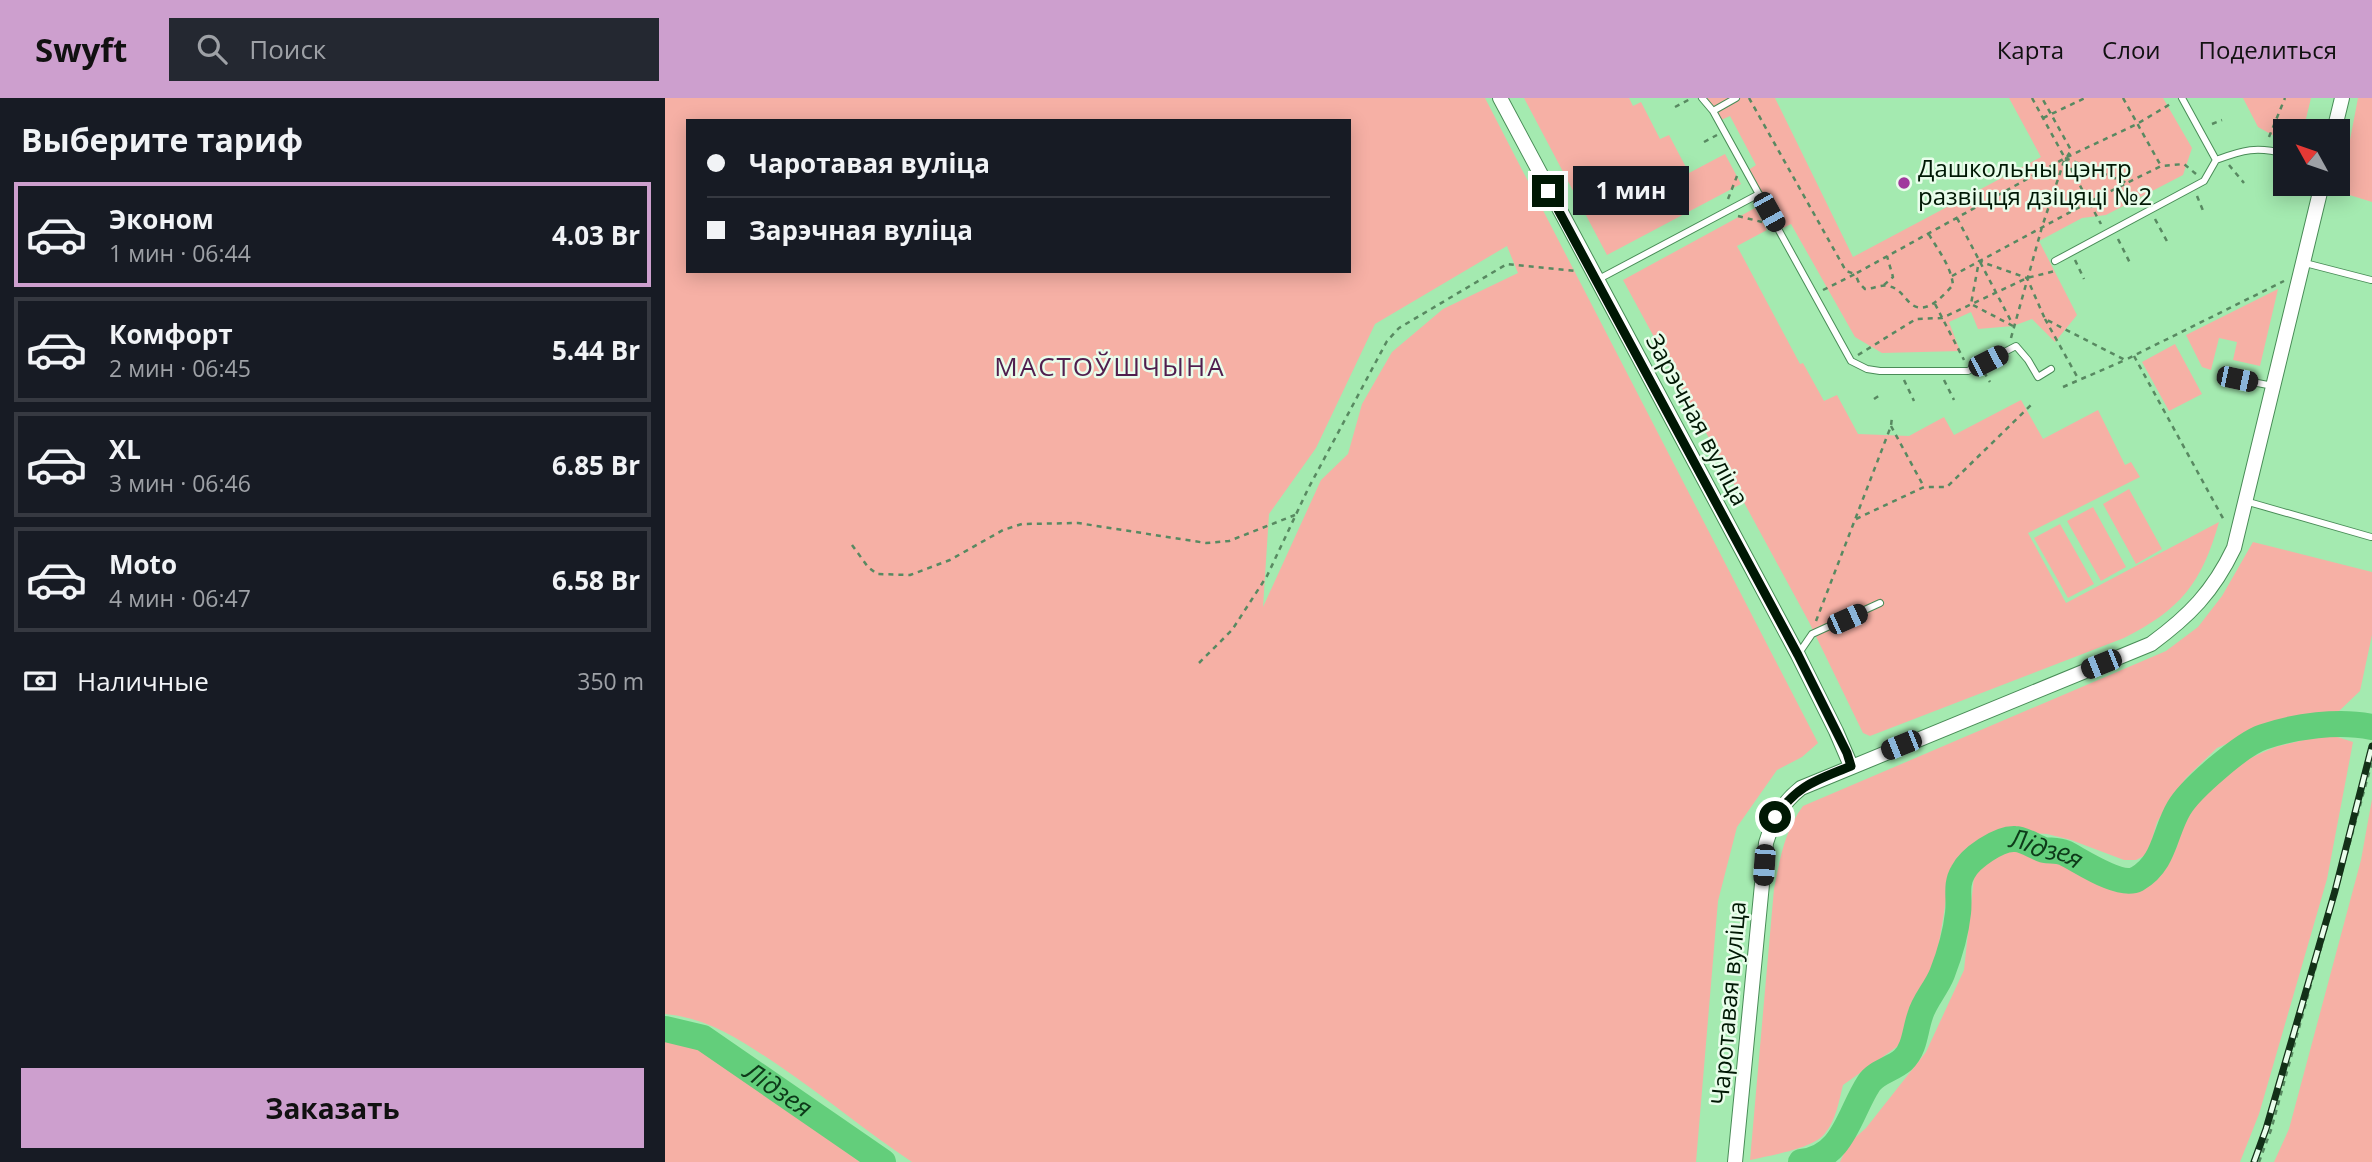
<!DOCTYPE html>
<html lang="ru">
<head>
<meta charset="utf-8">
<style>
  :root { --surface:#171b24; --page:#242831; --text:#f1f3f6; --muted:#9ea1a6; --line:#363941; --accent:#cd9fce }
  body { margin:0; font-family:"Open Sans",sans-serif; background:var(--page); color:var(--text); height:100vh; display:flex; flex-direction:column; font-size:26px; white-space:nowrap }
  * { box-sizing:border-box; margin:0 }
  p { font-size:23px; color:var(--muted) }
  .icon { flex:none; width:38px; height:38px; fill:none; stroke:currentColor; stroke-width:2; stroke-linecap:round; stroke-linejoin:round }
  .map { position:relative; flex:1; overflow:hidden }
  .sheet { display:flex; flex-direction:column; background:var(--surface); width:665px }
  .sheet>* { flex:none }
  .guide { position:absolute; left:21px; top:21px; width:665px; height:154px; border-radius:0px; box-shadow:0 4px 18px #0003; display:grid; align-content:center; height:154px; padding:0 21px; background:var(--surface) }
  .needle { width:46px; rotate:310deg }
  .tools { position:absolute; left:1608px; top:21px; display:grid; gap:14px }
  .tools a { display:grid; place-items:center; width:77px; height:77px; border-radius:0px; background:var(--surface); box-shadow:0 4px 18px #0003; font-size:35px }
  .end { position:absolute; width:32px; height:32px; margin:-16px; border:9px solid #001804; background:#fff; box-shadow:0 0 0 4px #fff }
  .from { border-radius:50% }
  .bubble { position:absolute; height:49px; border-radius:0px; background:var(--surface); box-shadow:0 4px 18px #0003; font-size:23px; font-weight:700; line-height:49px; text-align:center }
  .car { position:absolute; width:21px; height:42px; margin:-21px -10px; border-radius:9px; box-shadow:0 0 5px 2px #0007; background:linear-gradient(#222 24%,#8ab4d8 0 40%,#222 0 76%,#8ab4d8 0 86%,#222 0) }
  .guide b { display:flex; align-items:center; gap:24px; height:66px; font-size:26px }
  .guide b+b { border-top:2px solid var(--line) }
  .guide i { width:18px; height:18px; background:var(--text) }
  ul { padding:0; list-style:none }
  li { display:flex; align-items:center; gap:21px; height:105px; margin:0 14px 10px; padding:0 7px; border:4px solid var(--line); border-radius:0px }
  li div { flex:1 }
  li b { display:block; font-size:26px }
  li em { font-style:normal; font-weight:700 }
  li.on { border-color:var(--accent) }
  li>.icon { width:63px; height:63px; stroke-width:1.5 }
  h2 { padding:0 21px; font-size:32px; line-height:84px }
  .pay { display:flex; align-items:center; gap:18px; height:77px; padding:0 21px; font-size:26px }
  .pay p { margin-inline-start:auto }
  .primary-button { display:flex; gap:14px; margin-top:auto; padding:14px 21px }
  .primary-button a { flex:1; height:80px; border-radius:0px; background:var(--accent); color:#111; font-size:28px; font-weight:700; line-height:80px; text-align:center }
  header { display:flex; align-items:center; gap:42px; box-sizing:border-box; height:98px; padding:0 35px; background:var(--accent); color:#111 }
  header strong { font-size:33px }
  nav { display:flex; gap:38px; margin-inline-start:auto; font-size:24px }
  .search { width:490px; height:63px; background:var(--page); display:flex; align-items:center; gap:18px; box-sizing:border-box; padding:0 24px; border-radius:0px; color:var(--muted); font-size:26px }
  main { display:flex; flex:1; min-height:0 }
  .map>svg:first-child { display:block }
  .green { fill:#f6b0a5; fill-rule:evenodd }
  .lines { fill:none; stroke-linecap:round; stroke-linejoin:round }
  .river { stroke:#63ce7b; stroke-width:26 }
  .service-casing { stroke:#498c57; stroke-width:8 }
  .tertiary-casing { stroke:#498c57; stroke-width:16 }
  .path { stroke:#588961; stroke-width:2.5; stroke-dasharray:5 5; stroke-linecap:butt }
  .service { stroke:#fff; stroke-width:6 }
  .tertiary { stroke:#fff; stroke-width:14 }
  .rail-casing { stroke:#133018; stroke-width:7 }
  .rail { stroke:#e9fdeb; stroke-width:4.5; stroke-dasharray:13; stroke-linecap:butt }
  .route { stroke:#001804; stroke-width:9 }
  .poi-dot { fill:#a0399d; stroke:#e9fdeb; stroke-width:2.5 }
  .labels { text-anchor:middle; stroke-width:5; stroke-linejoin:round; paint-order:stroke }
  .poi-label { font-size:24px; fill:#001804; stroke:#e9fdeb; text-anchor:start }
  .street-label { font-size:24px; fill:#001804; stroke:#e9fdeb }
  .neighbourhood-label { font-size:26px; letter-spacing:2px; fill:#501e4e; stroke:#e9fdeb }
  .water-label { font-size:26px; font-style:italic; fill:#0d3a19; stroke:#e9fdeb }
</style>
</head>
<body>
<header>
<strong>Swyft</strong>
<div class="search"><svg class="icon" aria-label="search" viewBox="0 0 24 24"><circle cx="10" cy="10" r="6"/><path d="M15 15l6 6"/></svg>Поиск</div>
<nav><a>Карта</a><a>Слои</a><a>Поделиться</a></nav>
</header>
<main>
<section class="sheet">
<h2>Выберите тариф</h2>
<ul>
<li class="on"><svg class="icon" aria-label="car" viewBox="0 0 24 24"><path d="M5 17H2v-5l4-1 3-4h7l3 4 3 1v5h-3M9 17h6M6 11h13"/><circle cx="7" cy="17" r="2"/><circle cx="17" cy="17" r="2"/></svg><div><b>Эконом</b><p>1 мин · 06:44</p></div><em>4.03 Br</em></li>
<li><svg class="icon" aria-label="car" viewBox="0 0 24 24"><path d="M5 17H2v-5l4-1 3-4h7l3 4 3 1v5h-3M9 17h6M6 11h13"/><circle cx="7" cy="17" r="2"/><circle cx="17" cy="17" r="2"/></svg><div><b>Комфорт</b><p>2 мин · 06:45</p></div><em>5.44 Br</em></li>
<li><svg class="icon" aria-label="car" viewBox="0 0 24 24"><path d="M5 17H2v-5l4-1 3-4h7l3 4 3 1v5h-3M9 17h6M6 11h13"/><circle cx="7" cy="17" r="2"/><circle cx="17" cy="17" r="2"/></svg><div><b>XL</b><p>3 мин · 06:46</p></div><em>6.85 Br</em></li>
<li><svg class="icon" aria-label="car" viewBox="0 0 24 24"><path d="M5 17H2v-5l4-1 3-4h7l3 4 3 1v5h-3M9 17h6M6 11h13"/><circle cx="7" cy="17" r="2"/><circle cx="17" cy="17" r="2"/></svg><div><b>Moto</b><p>4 мин · 06:47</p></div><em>6.58 Br</em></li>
</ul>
<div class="pay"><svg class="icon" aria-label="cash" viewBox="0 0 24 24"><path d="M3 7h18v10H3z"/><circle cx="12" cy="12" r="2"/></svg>Наличные<p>350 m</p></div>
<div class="primary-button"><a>Заказать</a></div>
</section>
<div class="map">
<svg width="1707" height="1064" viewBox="0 0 1707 1064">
  <rect width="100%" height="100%" fill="#a4eab0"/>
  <path class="green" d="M0,0h820l333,645 -16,14 -25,13 -40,57 -19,74 -22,261h-784c-45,-30 -87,-65 -131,-95 -36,-24 -71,-49 -116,-53zM23,23h661v150h-661zM842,148l11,27 -75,36 -51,43 -30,52 -14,50 -27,26 -58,127 6,-93 47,-66 59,-124z
    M859,0h105l4,8 8,-4 19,37 9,-4 20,38 36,-19 16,30 -134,71z
    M1037,0h73l78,159 188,-100 -32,-59h154l29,50 -9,27 -77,40 -24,3 -43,23 38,74 -22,27 -23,-23 -19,7 -35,3 -7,-17 -22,10 11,29 -78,2 -27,-16 -64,-113 -12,6 -32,-59 9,-6 -26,-49 -11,5z
    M1578,0h68l-8,33h-18v11l-27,-15z
    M1693,0h14v104l-32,-10z
    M1090,110l12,22 -30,16 63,118 3,-1 21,38 13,-6 21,39 51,2 35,-19 10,18 67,-35 22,39 55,-29 27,55 6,-3 9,15 -112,56 38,70 153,-81c-17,61 -39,88 -95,116l-254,98 -7,-3 -54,-111 -186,-342z
    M1613,191l-18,77 -27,-6 4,-18 -18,-4 -8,32 -9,-3 -16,-32z
    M1510,246l27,50 -33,17 -27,-49z
    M1464,391l33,60 -26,15 -33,-60z
    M1428,409l33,60 -25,14 -34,-60z
    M1395,426l34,60 -26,14 -34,-60z
    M1588,444l119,30v63l-12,56 -22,21 -73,15 -48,21 -31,30 -29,44 -9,32 -12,6h-12l-53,-20 -24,-6 -33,-2 -23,3 -29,21 -13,27 -13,78 -38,85 -55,39c-4,16 -7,34 -17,47 -11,17 -56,23 -76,28l24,-271c6,-30 10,-57 29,-83l363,-155 32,-24 24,-31z
    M1663,636l25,8 -26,137 -68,235 -19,48h-400l8,-18 18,-16 60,-76 38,-82 11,-103 24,-16 14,-2 30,3 46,22 41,12 35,-21 12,-18 4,-20 21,-36 28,-24 45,-20z
    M1707,701v363h-98l15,-33 72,-269z
    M0,941l38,9 157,114h-195z"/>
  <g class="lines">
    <g class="river">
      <path id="s1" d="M0,931l38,9 180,124"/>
      <path id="s2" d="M1136,1064c43,-4 48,-49 68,-79 7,-11 24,-14 34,-23 12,-11 12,-30 17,-44 4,-15 16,-27 22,-42 7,-18 14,-42 16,-61 2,-15 -3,-28 5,-41 7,-14 36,-34 52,-33 9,0 20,8 29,11 7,1 14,0 21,3 16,8 55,35 72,26 28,-16 27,-46 42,-71 11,-19 63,-64 84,-71 32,-11 76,-17 109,-10"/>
    </g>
    <defs>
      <path id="service" d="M1037,0l11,13 138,250 16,8 13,2h88l48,-25 12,14 10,17 13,-8
        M1517,0l34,62
        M1048,13l23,-13
        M1390,163l149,-80 12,-21c27,-10 41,-14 69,-6
        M1640,165l66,17
        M932,182l162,-86
        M1572,281l36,7
        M1580,403l126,36
        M1134,555l13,-19 68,-31"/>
      <path id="tertiary" d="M835,0l298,557 38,76 15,35
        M1669,33l8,-33
        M1070,1064l31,-319c7,-23 15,-39 35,-55l350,-144c38,-28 62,-52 83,-96l88,-364"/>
    </defs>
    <use href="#service" class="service-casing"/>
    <use href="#tertiary" class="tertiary-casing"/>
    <path class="path" d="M1084,0l97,173 9,3 212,-117 4,-7 -29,-52
      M1367,0l69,126
      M1458,0l38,68
      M1010,9l17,-9
      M1378,20l42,-20
      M1547,26l10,-4
      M1604,39l16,-39
      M1039,44l13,-7
      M1400,60l62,25
      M1564,67l15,18
      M1532,98l7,17
      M1063,101l9,-23
      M1073,118l24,6
      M1292,120l55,105
      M1490,121l14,26
      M1453,141l13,26
      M1410,162l9,19
      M1287,178l137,-74 72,-36 23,-2 12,10
      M1219,187l9,-8 -6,-21
      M1158,192l32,-16 4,9 6,6c8,0 16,-5 23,-3 11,2 15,10 22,17 15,14 33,-7 43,-18 -2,-19 -15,-35 -25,-52
      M1270,206l29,56
      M1380,221l34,61
      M1348,228l-42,-22 8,-43 48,17 18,41 80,41 159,-79
      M1346,240l31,-111 23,-69 72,-34 35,-21
      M1193,257l58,-36 26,-1 85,-40 28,-7
      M1469,258l91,166
      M1319,274l6,10
      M1239,282l10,21
      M1279,282l10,20
      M1398,289l62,-27
      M1209,301l6,-4
      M1226,328l33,61
      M1191,421l68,-32h23l87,-85
      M187,447l16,22 9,7 33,1 40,-15 53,-30 19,-6 56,-1 128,20 23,-2 66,-26
      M1151,523l75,-195 1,-9
      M534,565l33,-33 35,-54 41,-87 79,-148 12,-13 108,-64 69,7
      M1594,1064l12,-32 101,-368"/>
    <use href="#service" class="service"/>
    <use href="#tertiary" class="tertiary"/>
    <defs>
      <path id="rail" d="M1589,1064l12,-33 69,-238 37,-145"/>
    </defs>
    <use href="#rail" class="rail-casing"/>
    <use href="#rail" class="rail"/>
  </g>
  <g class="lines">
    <path class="route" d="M883,93l250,464 49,98 4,13c-36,15 -52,18 -76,51"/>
  </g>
  <circle class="poi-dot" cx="1239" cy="85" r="7"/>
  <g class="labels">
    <g class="poi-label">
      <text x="1253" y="79">Дашкольны цэнтр<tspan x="1253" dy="28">развіцця дзіцяці №2</tspan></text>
    </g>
    <g class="street-label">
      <text transform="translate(1032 322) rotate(62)" y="8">Зарэчная вуліца</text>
      <text transform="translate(1064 905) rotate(-85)" y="8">Чаротавая вуліца</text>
    </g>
    <g class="neighbourhood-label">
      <text x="445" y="278">МАСТОЎШЧЫНА</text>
    </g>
    <g class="water-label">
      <text dy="9" stroke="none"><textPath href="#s2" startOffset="448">Лідзея</textPath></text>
      <text dy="9" stroke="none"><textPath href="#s1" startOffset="130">Лідзея</textPath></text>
    </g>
  </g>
</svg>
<div class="tools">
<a><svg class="needle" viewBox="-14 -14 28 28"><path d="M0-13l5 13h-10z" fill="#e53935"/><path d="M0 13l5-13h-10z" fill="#9ea1a6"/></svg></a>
</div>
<i class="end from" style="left:1110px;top:719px"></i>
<i class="end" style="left:883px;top:93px"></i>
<div class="bubble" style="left:908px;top:68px;width:116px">1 мин</div>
<i class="car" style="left:1104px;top:114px;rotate:151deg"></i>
<i class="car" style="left:1323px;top:263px;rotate:63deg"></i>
<i class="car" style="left:1572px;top:281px;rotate:102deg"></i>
<i class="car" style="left:1182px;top:521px;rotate:66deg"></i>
<i class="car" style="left:1436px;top:566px;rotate:248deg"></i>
<i class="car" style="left:1236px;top:647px;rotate:248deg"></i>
<i class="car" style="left:1099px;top:767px;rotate:184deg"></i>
<div class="guide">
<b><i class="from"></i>Чаротавая вуліца</b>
<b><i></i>Зарэчная вуліца</b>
</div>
</div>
</main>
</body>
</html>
